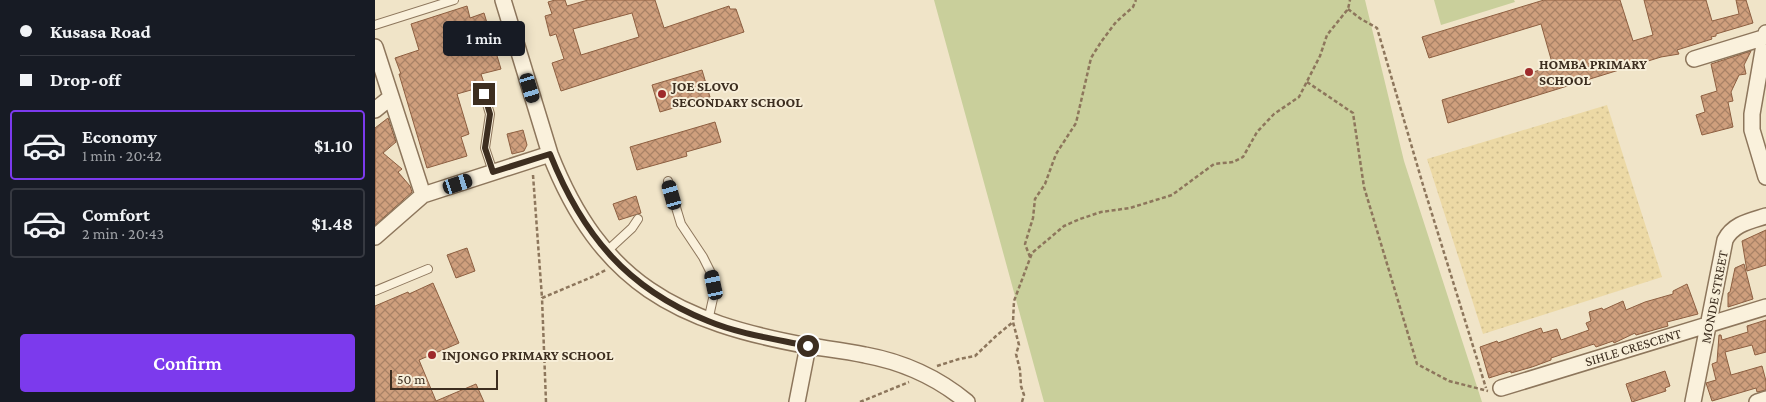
<!DOCTYPE html>
<html lang="en">
<head>
<meta charset="utf-8">
<style>
  :root { --surface:#171b24; --page:#242831; --text:#f1f3f6; --muted:#9ea1a6; --line:#363941; --accent:#7c3aed }
  body { margin:0; font-family:"Crimson Pro",serif; background:var(--page); color:var(--text); height:100vh; display:flex; flex-direction:column; font-size:19px; white-space:nowrap }
  * { box-sizing:border-box; margin:0 }
  p { font-size:16px; color:var(--muted) }
  .icon { flex:none; width:28px; height:28px; fill:none; stroke:currentColor; stroke-width:2; stroke-linecap:round; stroke-linejoin:round }
  .map { position:relative; flex:1; overflow:hidden }
  .details { display:flex; flex-direction:column; background:var(--surface); width:375px }
  .details>* { flex:none }
  .guide { display:grid; align-content:center; height:110px; padding:0 20px; background:var(--surface) }
  .scale { position:absolute; left:15px; bottom:12px; width:108px; box-sizing:border-box; padding-left:5px; border:2px solid #3d2e20; border-top:0; font-size:14px; line-height:18px; white-space:nowrap; color:#3d2e20; -webkit-text-stroke:4px #f7eed8; paint-order:stroke }
  .end { position:absolute; width:22px; height:22px; margin:-11px; border:6px solid #3d2e20; background:#fff; box-shadow:0 0 0 2px #fff }
  .from { border-radius:50% }
  .bubble { position:absolute; height:35px; border-radius:5px; background:var(--surface); box-shadow:0 2px 12px #0003; font-size:16px; font-weight:600; line-height:35px; text-align:center }
  .car { position:absolute; width:15px; height:30px; margin:-15px -8px; border-radius:6px; box-shadow:0 0 4px 1px #0007; background:linear-gradient(#222 24%,#8ab4d8 0 40%,#222 0 76%,#8ab4d8 0 86%,#222 0) }
  .guide b { display:flex; align-items:center; gap:18px; height:48px; font-size:19px }
  .guide b+b { border-top:1px solid var(--line) }
  .guide i { width:12px; height:12px; background:var(--text) }
  ul { padding:0; list-style:none }
  li { display:flex; align-items:center; gap:15px; height:70px; margin:0 10px 8px; padding:0 10px; border:2px solid var(--line); border-radius:5px }
  li div { flex:1 }
  li b { display:block; font-size:19px }
  li em { font-style:normal; font-weight:600 }
  li.current { border-color:var(--accent) }
  li>.icon { width:45px; height:45px; stroke-width:1.5 }
  .primary-button { display:flex; gap:10px; margin-top:auto; padding:10px 20px }
  .primary-button a { flex:1; height:58px; border-radius:5px; background:var(--accent); color:#fff; font-size:20px; font-weight:600; line-height:58px; text-align:center }
  main { display:flex; flex:1; min-height:0 }
  .map>svg:first-child { display:block }
  .green { fill:#c9cf9b }
  .sand { fill:url(#sand-dots) }
  .building { fill:url(#building-cross-hatch); stroke:#8d5f41; fill-rule:evenodd }
  .lines { fill:none; stroke-linecap:round; stroke-linejoin:round }
  .service-casing { stroke:#8d765c; stroke-width:10 }
  .minor-casing { stroke:#8d765c; stroke-width:18 }
  .path { stroke:#8d765c; stroke-width:2.5; stroke-dasharray:4 2.5; stroke-linecap:butt }
  .service { stroke:#faf1dc; stroke-width:8 }
  .minor { stroke:#faf1dc; stroke-width:15 }
  .route { stroke:#3d2e20; stroke-width:6 }
  .poi-dot { fill:#9e2a2b; stroke:#f7eed8; stroke-width:2 }
  .labels { text-anchor:middle; stroke-width:4; stroke-linejoin:round; paint-order:stroke }
  .poi-label { font-size:14px; font-weight:bold; fill:#3d2e20; stroke:#f7eed8; text-anchor:start }
  .street-label { font-size:14px; fill:#3d2e20; stroke:#f7eed8 }
</style>
</head>
<body>
<main>
<section class="details">
<div class="guide">
<b><i class="from"></i>Kusasa Road</b>
<b><i></i>Drop-off</b>
</div>
<ul>
<li class="current"><svg class="icon" aria-label="car" viewBox="0 0 24 24"><path d="M5 17H2v-5l4-1 3-4h7l3 4 3 1v5h-3M9 17h6M6 11h13"/><circle cx="7" cy="17" r="2"/><circle cx="17" cy="17" r="2"/></svg><div><b>Economy</b><p>1 min · 20:42</p></div><em>$1.10</em></li>
<li><svg class="icon" aria-label="car" viewBox="0 0 24 24"><path d="M5 17H2v-5l4-1 3-4h7l3 4 3 1v5h-3M9 17h6M6 11h13"/><circle cx="7" cy="17" r="2"/><circle cx="17" cy="17" r="2"/></svg><div><b>Comfort</b><p>2 min · 20:43</p></div><em>$1.48</em></li>
</ul>
<div class="primary-button"><a>Confirm</a></div>
</section>
<div class="map">
<svg width="1391" height="402" viewBox="0 0 1391 402">
  <defs>
    <pattern id="sand-dots" width="8" height="8" patternUnits="userSpaceOnUse" patternTransform="scale(1.25)"><rect width="8" height="8" fill="#ecd9a5"/><path d="M2 2h.1M6 6h.1" fill="none" stroke="#cbbb8e" stroke-width="1.8" stroke-linecap="round"/></pattern>
    <pattern id="building-cross-hatch" width="8" height="8" patternUnits="userSpaceOnUse" patternTransform="scale(1.25)"><rect width="8" height="8" fill="#cf9f7d"/><path d="M0 0l8 8M0 8l8-8" fill="none" stroke="#a98266"/></pattern>
  </defs>
  <rect width="100%" height="100%" fill="#f0e4c8"/>
  <path class="green" d="M559,0h431l39,161 78,241h-438z
    M1059,0h80l1,2 -74,23z"/>
  <path class="sand" d="M1232,105l55,172 -179,57 -56,-175z"/>
  <path class="building" d="M180,0h10l2,6 21,-6h67l9,28 65,-22 1,3h6l8,23 -183,59 -9,-28 12,-4 -8,-25 -6,2 -5,-20 7,-2 -4,-12zM257,13l7,24 -58,18 -8,-26z
    M1169,0h76l13,41 20,-6 -9,-35h62l6,21 27,-7 -3,-14h10l7,23 -37,11v2l-5,1 1,2 -35,11 2,4 -18,3 -213,66 -6,-23 111,-34 -12,-42 -112,34 -7,-21z
    M92,6l3,12 14,-5 17,56 -20,5 4,12 -28,8 12,40 -8,3 6,19 -40,12 -28,-94h2l-6,-16 24,-8 -8,-26z
    M1376,51l-7,14 2,9 -7,1 -8,17 2,9 -5,1 5,25 -31,8 -6,-20 9,-3 -4,-16 16,-5 -6,-27z
    M327,70l8,27 -50,15 -8,-27z
    M13,118l8,24 -13,11 19,16 -4,3 12,14 2,6 -37,33v-97z
    M340,122l6,20 -35,10 1,4 -50,14 -7,-23z
    M148,130l4,15 -3,6 -12,3 -5,-20z
    M261,196l5,17 -22,7 -6,-16z
    M1391,230v35l-19,6 -5,-30z
    M92,248l8,23 -19,7 -9,-23z
    M1369,264l9,35 -25,8v-14l2,-1 5,-24z
    M58,283l26,60 -40,17 17,41 40,-17 8,18h-109v-96l33,-14 1,2z
    M1312,284l11,30 -31,8 1,4 -32,9 -1,-2 -21,10 -1,-2 -17,6 -2,-3 -43,14v2l-19,7 -21,6v-2l-22,7 -9,-31 17,-6 1,2 43,-15 2,5 14,-4 4,11 28,-10 -3,-7 5,-2 -2,-9 13,-4 1,2 20,-9 3,9 19,-8 28,-8v-3z
    M1391,320v32l-11,3 -3,-10 -27,7 6,23 31,-9 4,15v9l-9,2 -1,-4 -44,13 -6,-18 10,-3 -4,-16 5,-2 2,-27h2l1,5 26,-8 -1,-6z
    M1290,371l5,15 -5,2 1,3 -34,11 -6,-18z"/>
  <g class="lines">
    <defs>
      <path id="service" d="M0,25l79,-25
        M109,94l6,20 -5,34 8,24
        M293,181l13,43 22,33 9,18 2,19 -6,27
        M231,252l26,-24 6,-9
        M0,291l53,-22"/>
      <path id="minor" d="M128,0l47,154c51,130 127,168 259,192 19,3 37,5 56,9 38,7 73,23 102,47
        M1391,33l-14,81v16l14,47
        M0,47l48,148
        M1319,59l72,-22
        M0,110l16,-13
        M0,237l48,-42 127,-41
        M1126,388l265,-81
        M422,402l11,-56
        M1318,402l32,-162c8,-16 25,-19 41,-24
        M1382,402l9,-3"/>
    </defs>
    <use href="#service" class="service-casing"/>
    <use href="#minor" class="minor-casing"/>
    <path class="path" d="M973,9l13,10 16,9 46,157 63,203
      M932,82l46,31 11,74 53,177 32,17 39,10
      M158,175l9,123
      M655,257l-5,-13 8,-26 2,-19 10,-15 11,-30 20,-31 15,-65 10,-16 15,-20 17,-15 3,-7
      M562,366l22,-7 16,-3 21,-20 17,-14
      M171,402l-4,-104 50,-21 14,-7
      M485,402l49,-20
      M647,402l2,-7 -3,-9 -1,-16 -4,-16 3,-9 -6,-23 1,-21 18,-48 32,-27 16,-7 21,-7 29,-4 42,-13 42,-31 19,-2 10,-5 14,-25 17,-18 25,-17 21,-41 7,-21 21,-26 2,-9"/>
    <use href="#service" class="service"/>
    <use href="#minor" class="minor"/>
  </g>
  <g class="lines">
    <path class="route" d="M109,94l6,20 -5,34 8,24 57,-18c32,80 76,134 158,167 31,13 67,18 100,25"/>
  </g>
  <g class="poi-dot">
    <circle cx="1154" cy="72" r="5"/>
    <circle cx="287" cy="94" r="5"/>
    <circle cx="57" cy="355" r="5"/>
  </g>
  <g class="labels">
    <g class="poi-label">
      <text x="1164" y="69">HOMBA PRIMARY<tspan x="1164" dy="16">SCHOOL</tspan></text>
      <text x="297" y="91">JOE SLOVO<tspan x="297" dy="16">SECONDARY SCHOOL</tspan></text>
      <text x="67" y="360">INJONGO PRIMARY SCHOOL</text>
    </g>
    <g class="street-label">
      <text transform="translate(1339 297) rotate(-79)" y="5">MONDE STREET</text>
      <text transform="translate(1258 347) rotate(-17)" y="5">SIHLE CRESCENT</text>
    </g>
  </g>
</svg>
<div class="scale">50 m</div>
<i class="end from" style="left:433px;top:346px"></i>
<i class="end" style="left:109px;top:94px"></i>
<div class="bubble" style="left:68px;top:21px;width:82px">1 min</div>
<i class="car" style="left:155px;top:88px;rotate:163deg"></i>
<i class="car" style="left:83px;top:184px;rotate:72deg"></i>
<i class="car" style="left:297px;top:195px;rotate:344deg"></i>
<i class="car" style="left:339px;top:285px;rotate:348deg"></i>
</div>
</main>
</body>
</html>
